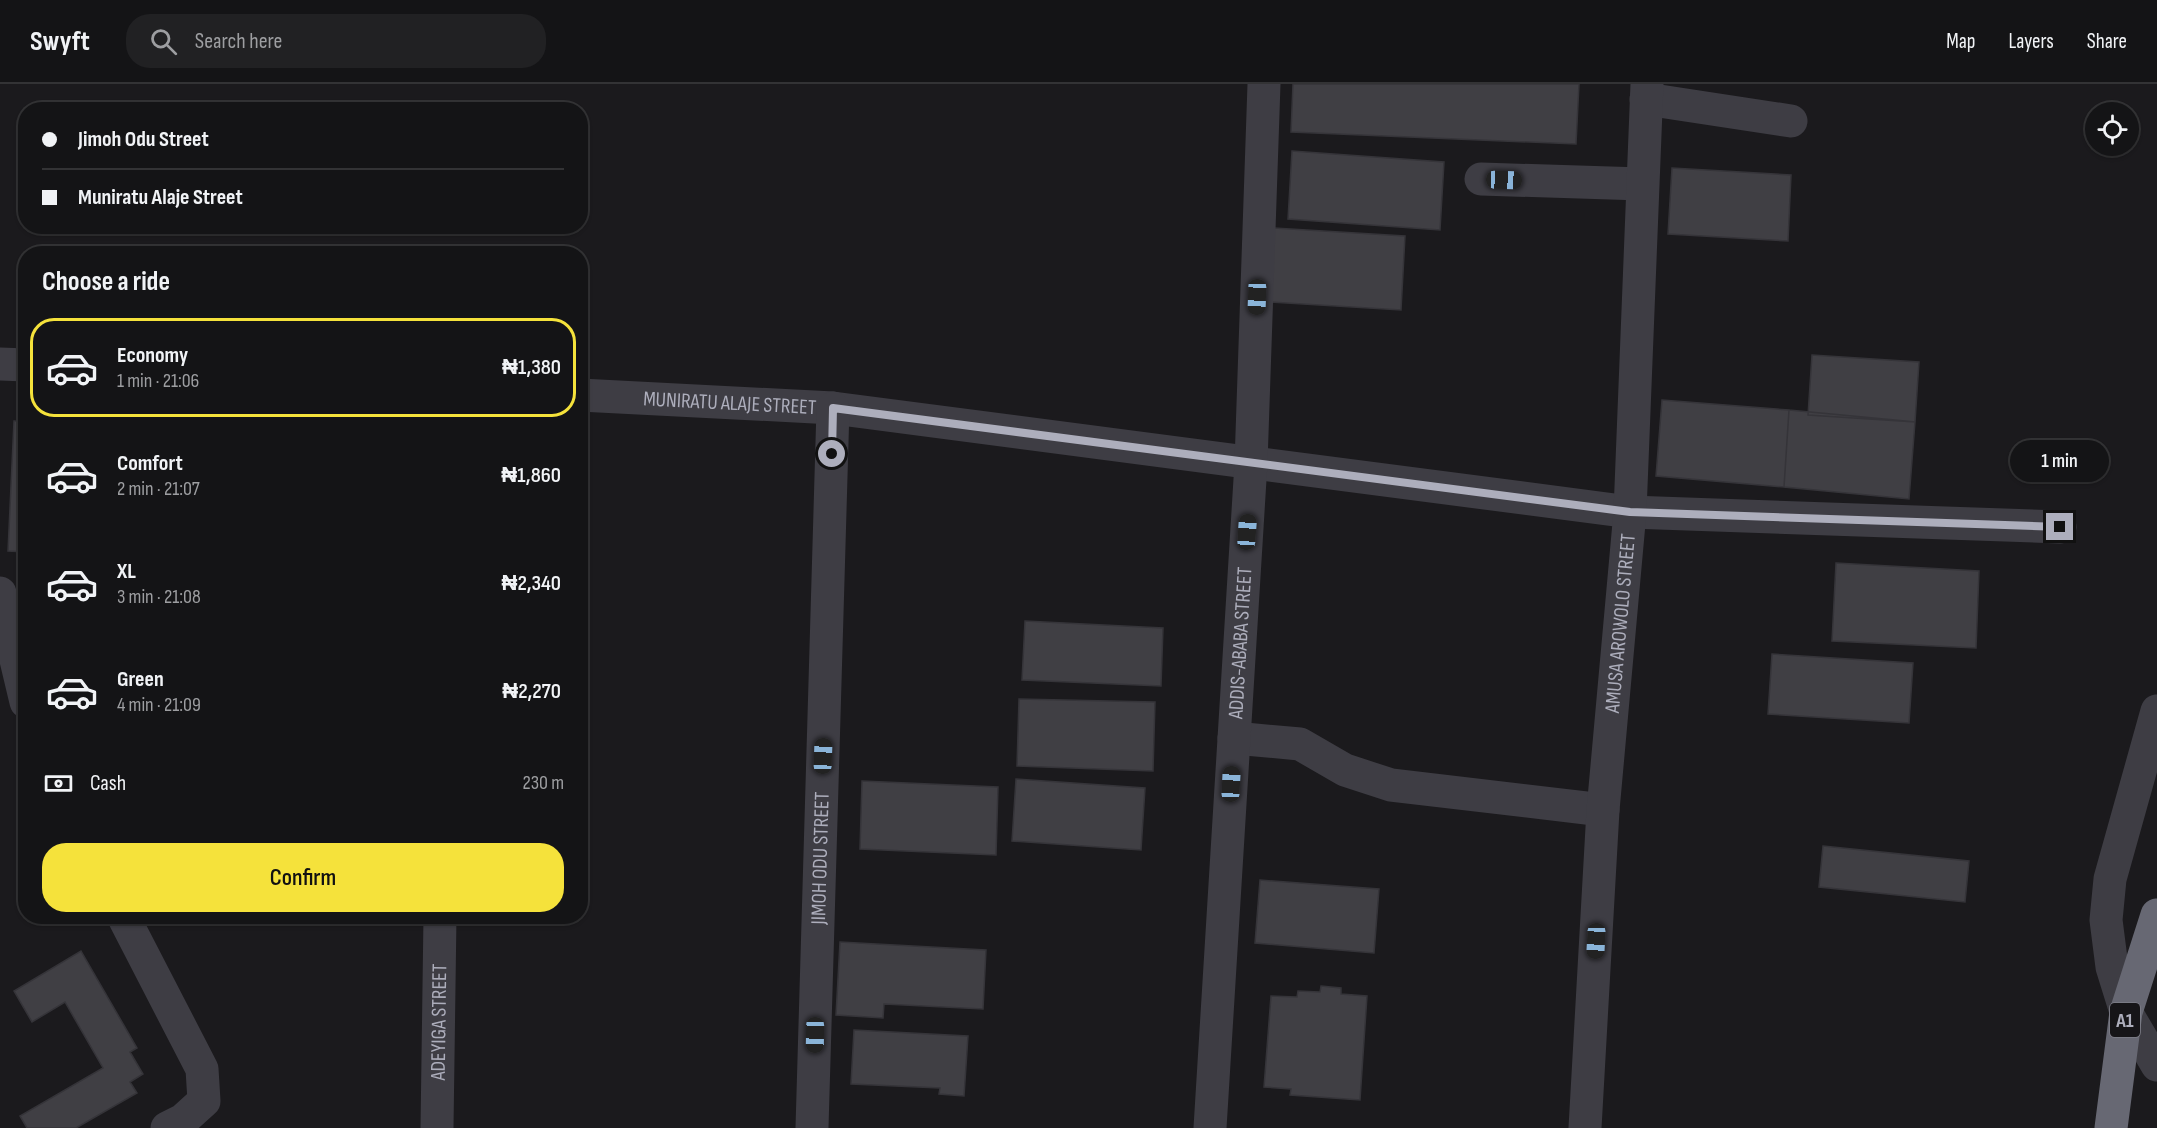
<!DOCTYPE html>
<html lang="en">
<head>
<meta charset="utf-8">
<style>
  :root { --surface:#141416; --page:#212123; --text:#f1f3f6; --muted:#9d9ea1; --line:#333335; --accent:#f5e23b }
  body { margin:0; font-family:"Sofia Sans Condensed",sans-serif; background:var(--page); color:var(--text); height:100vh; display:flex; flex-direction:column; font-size:22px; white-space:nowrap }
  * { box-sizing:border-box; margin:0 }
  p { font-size:20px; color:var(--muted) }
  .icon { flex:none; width:33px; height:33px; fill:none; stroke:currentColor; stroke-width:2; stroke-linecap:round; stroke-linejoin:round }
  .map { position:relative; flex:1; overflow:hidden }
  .details { position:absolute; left:18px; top:162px; width:570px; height:678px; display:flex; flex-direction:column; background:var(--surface); border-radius:24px; box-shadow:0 2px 4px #0004,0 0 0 2px var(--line) }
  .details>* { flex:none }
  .top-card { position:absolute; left:18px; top:18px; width:570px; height:132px; border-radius:24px; box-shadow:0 2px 4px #0004,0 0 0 2px var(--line); display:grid; align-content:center; height:132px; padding:0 24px; background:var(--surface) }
  .buttons { position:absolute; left:2085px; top:18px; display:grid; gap:12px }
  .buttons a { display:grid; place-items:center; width:54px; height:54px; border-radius:50%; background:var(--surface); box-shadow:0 2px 4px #0004,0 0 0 2px var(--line); font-size:30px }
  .end { position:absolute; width:27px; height:27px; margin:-14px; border:8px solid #adaebc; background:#111; box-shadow:0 0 0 3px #111 }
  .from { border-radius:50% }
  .bubble { position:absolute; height:42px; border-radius:21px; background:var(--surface); box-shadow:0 2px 4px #0004,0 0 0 2px var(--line); font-size:20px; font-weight:600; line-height:42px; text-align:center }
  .car { position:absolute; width:18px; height:36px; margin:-18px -9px; border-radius:8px; box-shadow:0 0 4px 2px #0007; background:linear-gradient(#222 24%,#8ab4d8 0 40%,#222 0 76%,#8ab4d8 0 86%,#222 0) }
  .top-card b { display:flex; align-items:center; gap:21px; height:57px; font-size:22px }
  .top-card b+b { border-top:2px solid var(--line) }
  .top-card i { width:15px; height:15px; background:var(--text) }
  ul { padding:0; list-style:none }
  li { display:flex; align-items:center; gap:18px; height:99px; margin:0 12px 9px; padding:0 12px; border:3px solid transparent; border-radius:24px }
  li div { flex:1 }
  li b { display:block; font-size:22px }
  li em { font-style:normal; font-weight:600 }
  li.active { border-color:var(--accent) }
  li>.icon { width:54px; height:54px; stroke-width:1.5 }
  h2 { padding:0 24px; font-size:27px; line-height:72px }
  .pay { display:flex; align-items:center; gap:15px; height:66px; padding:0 24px; font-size:22px }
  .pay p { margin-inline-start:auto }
  .action { display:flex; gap:12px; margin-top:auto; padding:12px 24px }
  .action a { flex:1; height:69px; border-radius:24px; background:var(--accent); color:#111; font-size:24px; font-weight:600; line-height:69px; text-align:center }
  header { display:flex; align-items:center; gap:36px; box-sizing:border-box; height:84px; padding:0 30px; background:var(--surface); border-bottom:2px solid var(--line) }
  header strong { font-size:28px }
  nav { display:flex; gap:33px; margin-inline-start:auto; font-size:21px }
  .search { width:420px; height:54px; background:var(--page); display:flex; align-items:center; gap:15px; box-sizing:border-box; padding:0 21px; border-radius:24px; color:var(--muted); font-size:22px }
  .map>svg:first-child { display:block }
  .building { fill:#403f44; stroke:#353439; stroke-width:1.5 }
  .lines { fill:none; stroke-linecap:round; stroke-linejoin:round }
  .minor { stroke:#3e3d44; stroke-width:33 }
  .highway { stroke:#676873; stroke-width:33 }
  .route { stroke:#adaebc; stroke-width:8 }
  .labels { text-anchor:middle; stroke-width:4.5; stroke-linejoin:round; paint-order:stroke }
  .shield { fill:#161518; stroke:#80808b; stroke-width:1.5 }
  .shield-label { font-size:20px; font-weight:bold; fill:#adaebc }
  .street-label { font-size:21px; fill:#adaebc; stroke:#161518 }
</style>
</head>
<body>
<header>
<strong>Swyft</strong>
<div class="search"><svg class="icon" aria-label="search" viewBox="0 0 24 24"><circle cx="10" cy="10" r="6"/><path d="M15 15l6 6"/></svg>Search here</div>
<nav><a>Map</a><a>Layers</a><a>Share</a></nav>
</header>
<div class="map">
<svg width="2157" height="1044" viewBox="0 0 2157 1044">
  <rect width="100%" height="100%" fill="#1b1a1d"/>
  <path class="building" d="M1293,0h286l-3,60 -285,-12z
    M1292,67l152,11 -4,68 -152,-11z
    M1672,84l119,7 -3,66 -120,-7z
    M1274,144l131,8 -4,74 -131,-8z
    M1812,271l107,7 -4,60 -107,-7z
    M1662,316l127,10 -5,77 -128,-11z
    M1789,326l126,12 -6,77 -125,-12z
    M14,337l12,1v130l-18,-1z
    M1836,479l143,8 -3,77 -144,-7z
    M1025,537l138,7 -2,58 -139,-6z
    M1772,570l141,9 -4,60 -141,-9z
    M1019,615l136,3 -2,69 -136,-5z
    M1016,695l129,9 -4,62 -129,-9z
    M862,697l136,6 -2,68 -136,-6z
    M1823,762l146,15 -4,41 -146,-15z
    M1260,796l119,9 -5,64 -119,-10z
    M840,858l146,8 -3,59 -99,-5 -1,14 -47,-3z
    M81,867l56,97 -7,4 13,22 -13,8 7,11 -61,35h-49l-7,-12 83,-48 -38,-66 -33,20 -18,-31z
    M1321,902l20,2v6l26,2 -7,104 -70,-5 1,-6 -27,-2 7,-91 26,1 1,-6 22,1z
    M854,946l114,6 -4,60 -25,-2 1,-6 -89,-4z"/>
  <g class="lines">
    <g class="minor">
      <path d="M1646,15l145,22"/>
      <path d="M1481,95l161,5"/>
      <path d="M0,280l26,1"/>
      <path id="s1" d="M580,311l253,13 797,104 430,15"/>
      <path d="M0,509l26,109"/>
      <path d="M2157,627l-47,168 -4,41 6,47 14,45 31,53"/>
      <path d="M1234,654l66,6 45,26 46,15 212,25"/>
      <path d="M123,832l79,153 2,32 -21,19 -16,8"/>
      <path id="s2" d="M437,1044l3,-212"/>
      <path id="s3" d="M812,1044l21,-720"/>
      <path id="s4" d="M1210,1044l41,-665 13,-379"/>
      <path id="s5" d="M1585,1044l18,-318 27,-298 17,-428"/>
    </g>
    <path class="highway" d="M2111,1044l15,-116 31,-97"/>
  </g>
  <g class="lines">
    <path class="route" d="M832,370l1,-46 797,104 430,15"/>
  </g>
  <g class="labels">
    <rect class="shield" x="2110" y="919" width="30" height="34" rx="4.5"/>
    <g class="shield-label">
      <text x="2125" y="943">A1</text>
    </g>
    <g class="street-label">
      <text dy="7" stroke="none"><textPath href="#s1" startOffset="150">MUNIRATU ALAJE STREET</textPath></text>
      <text dy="7" stroke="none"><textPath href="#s5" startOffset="506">AMUSA AROWOLO STREET</textPath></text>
      <text dy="7" stroke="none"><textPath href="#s4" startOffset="486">ADDIS-ABABA STREET</textPath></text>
      <text dy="7" stroke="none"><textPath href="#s3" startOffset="270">JIMOH ODU STREET</textPath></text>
      <text dy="7" stroke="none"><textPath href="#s2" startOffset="106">ADEYIGA STREET</textPath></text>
    </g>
  </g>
</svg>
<div class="buttons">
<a><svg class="icon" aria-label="locate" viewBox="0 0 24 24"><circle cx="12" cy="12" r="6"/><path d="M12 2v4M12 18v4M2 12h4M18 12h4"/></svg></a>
</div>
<i class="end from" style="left:832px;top:370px"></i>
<i class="end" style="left:2060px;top:443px"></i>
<div class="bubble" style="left:2010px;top:356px;width:99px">1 min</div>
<i class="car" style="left:1504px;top:96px;rotate:92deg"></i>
<i class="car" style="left:1257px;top:213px;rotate:182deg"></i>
<i class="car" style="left:1247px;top:448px;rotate:4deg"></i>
<i class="car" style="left:823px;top:672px;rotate:2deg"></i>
<i class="car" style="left:1231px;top:700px;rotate:3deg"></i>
<i class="car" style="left:1596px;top:857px;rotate:183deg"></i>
<i class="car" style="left:815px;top:951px;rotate:181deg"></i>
<div class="top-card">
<b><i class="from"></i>Jimoh Odu Street</b>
<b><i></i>Muniratu Alaje Street</b>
</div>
<section class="details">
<h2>Choose a ride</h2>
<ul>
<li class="active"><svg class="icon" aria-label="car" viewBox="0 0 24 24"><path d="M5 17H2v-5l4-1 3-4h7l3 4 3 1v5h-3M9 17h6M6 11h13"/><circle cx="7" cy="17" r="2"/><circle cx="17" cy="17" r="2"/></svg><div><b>Economy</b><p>1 min · 21:06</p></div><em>₦1,380</em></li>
<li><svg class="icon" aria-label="car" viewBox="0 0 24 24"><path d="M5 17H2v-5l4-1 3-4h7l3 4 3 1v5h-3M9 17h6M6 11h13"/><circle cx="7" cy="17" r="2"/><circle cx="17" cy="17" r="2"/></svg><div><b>Comfort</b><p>2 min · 21:07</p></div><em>₦1,860</em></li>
<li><svg class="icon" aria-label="car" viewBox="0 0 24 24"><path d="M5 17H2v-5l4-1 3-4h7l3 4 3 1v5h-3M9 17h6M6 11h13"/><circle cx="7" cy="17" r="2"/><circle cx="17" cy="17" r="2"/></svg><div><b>XL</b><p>3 min · 21:08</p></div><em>₦2,340</em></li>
<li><svg class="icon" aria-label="car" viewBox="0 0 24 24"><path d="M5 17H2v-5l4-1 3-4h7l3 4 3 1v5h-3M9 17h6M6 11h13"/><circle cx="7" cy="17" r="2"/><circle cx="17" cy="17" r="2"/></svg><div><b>Green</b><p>4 min · 21:09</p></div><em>₦2,270</em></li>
</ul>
<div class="pay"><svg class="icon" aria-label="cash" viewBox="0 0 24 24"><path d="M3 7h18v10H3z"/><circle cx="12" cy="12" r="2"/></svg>Cash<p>230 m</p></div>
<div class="action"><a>Confirm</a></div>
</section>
</div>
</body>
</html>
